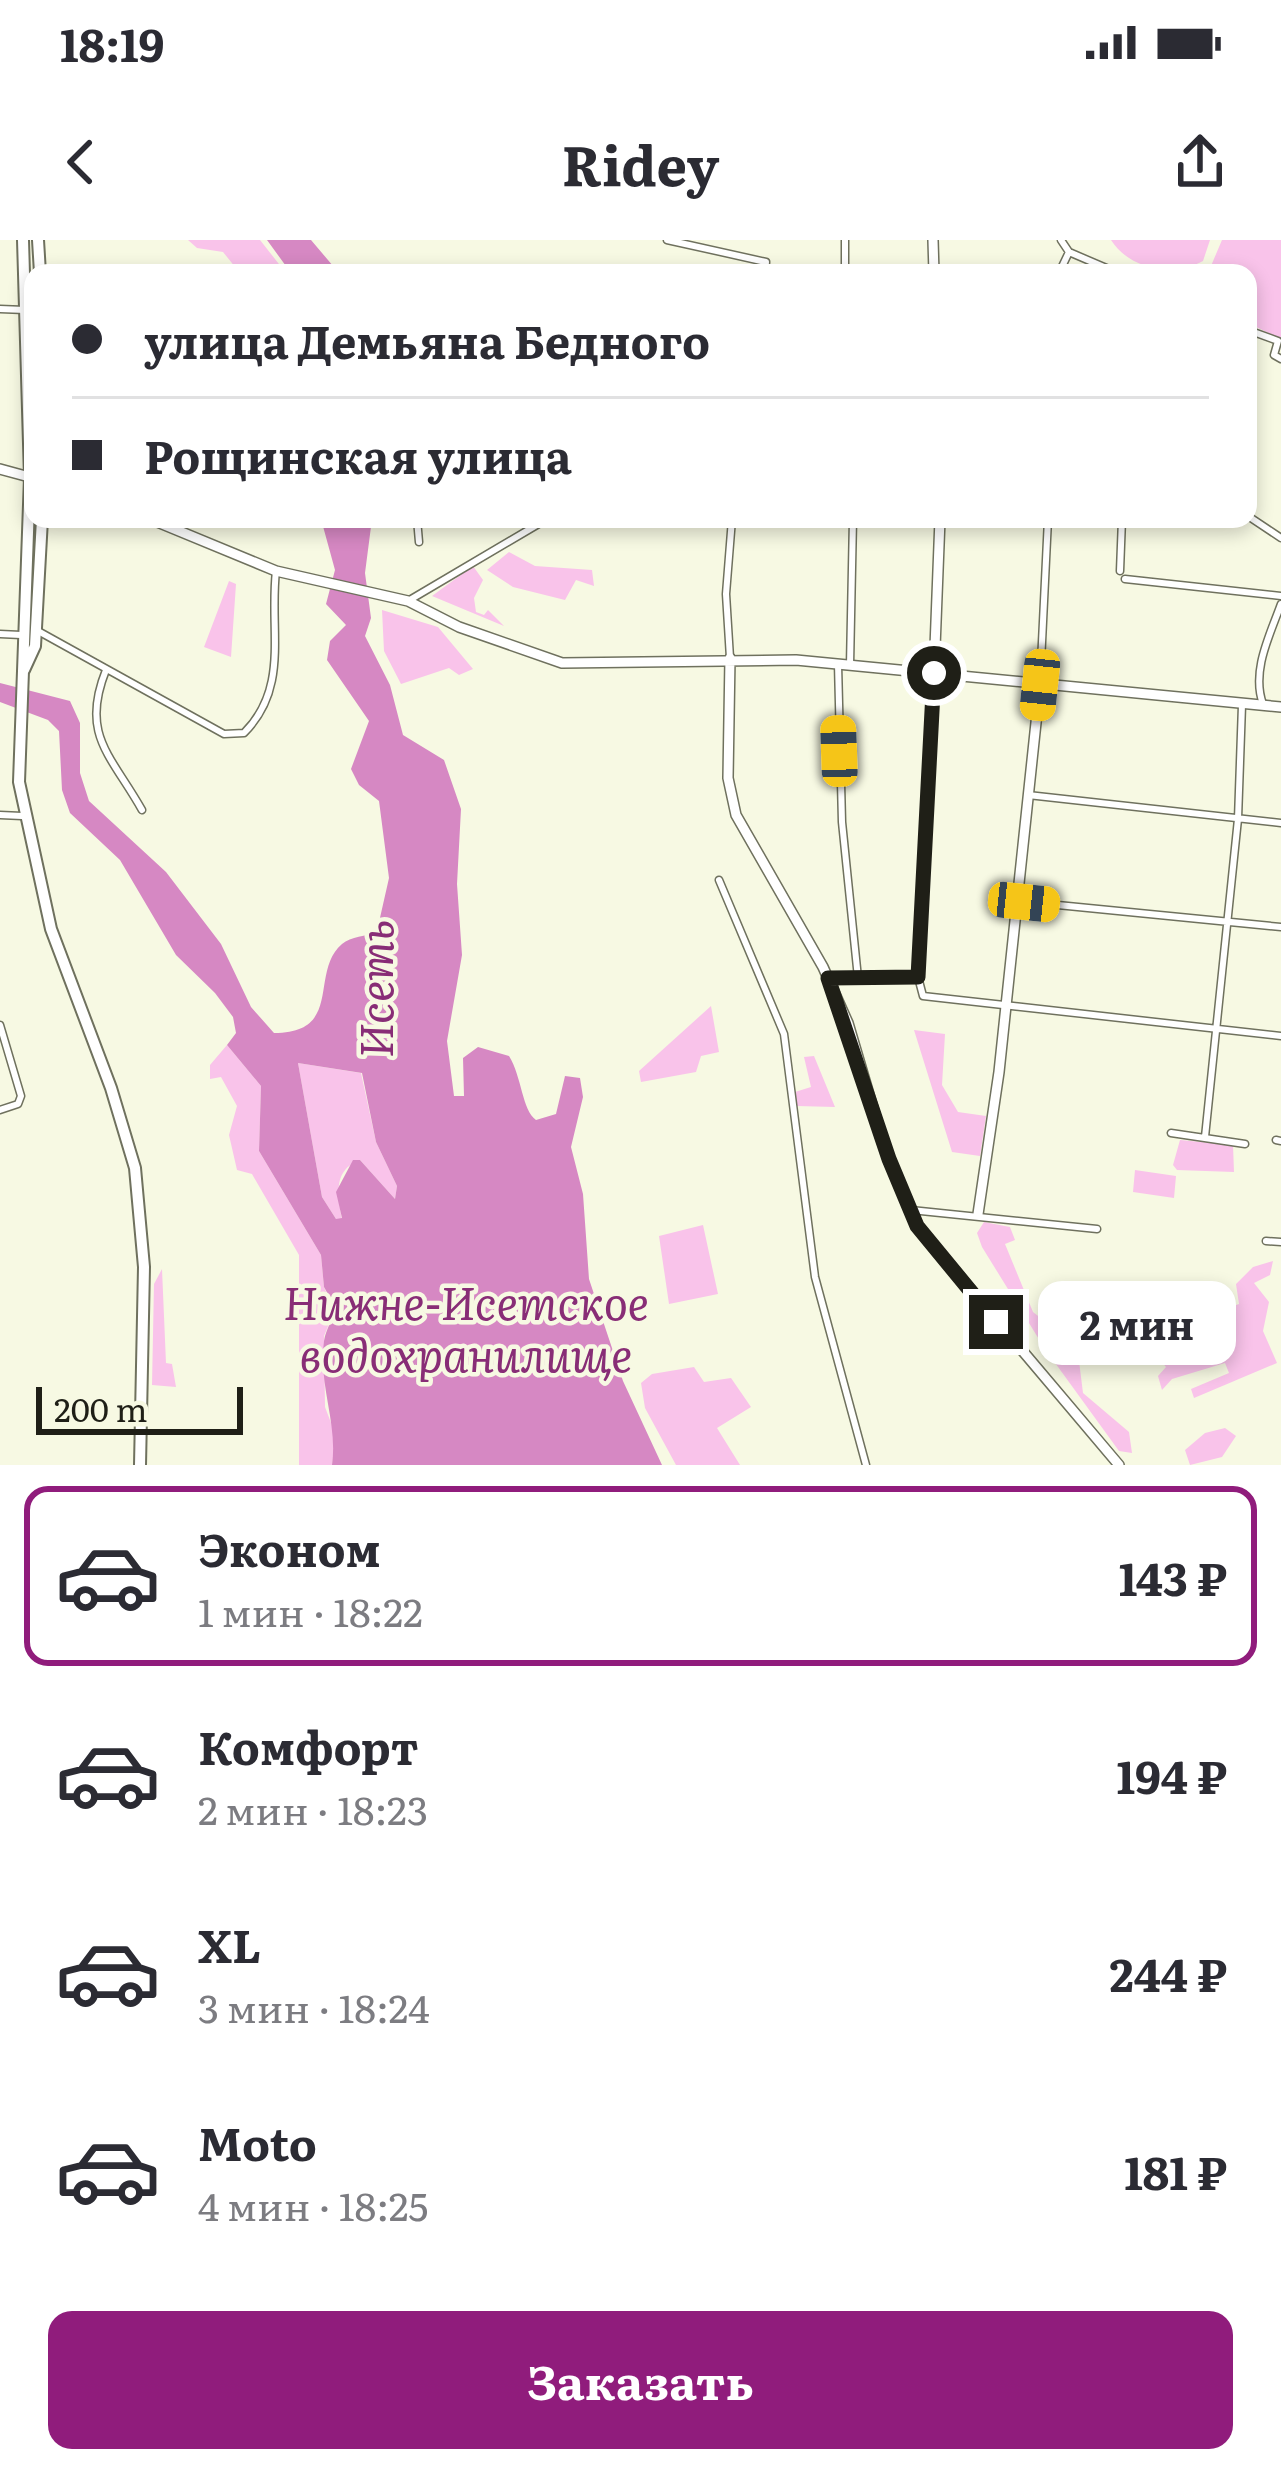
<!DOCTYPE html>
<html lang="ru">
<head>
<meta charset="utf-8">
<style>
  :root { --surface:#fff; --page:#f7f7f7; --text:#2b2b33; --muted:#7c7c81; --line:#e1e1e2; --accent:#901c7c }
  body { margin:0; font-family:Literata,serif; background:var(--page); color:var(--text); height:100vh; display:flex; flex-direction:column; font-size:45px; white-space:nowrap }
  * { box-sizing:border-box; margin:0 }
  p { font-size:39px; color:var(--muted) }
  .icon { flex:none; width:66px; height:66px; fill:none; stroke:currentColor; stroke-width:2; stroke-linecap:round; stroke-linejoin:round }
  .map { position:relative; height:1225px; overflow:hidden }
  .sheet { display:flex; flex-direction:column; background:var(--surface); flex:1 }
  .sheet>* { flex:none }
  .banner { position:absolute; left:24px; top:24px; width:1233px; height:264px; border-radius:24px; box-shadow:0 6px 18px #0003; display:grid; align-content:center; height:264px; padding:0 48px; background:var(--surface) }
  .scale { position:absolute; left:36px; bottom:30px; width:207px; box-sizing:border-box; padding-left:12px; border:6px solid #1f1f17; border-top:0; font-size:33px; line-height:42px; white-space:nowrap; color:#1f1f17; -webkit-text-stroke:9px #f7f9e3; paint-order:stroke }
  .end { position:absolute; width:54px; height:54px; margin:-27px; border:15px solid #1f1f17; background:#fff; box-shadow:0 0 0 6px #fff }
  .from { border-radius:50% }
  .bubble { position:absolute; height:84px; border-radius:24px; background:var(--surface); box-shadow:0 6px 18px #0003; font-size:39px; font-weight:700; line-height:84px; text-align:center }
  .car { position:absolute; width:36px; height:72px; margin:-36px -18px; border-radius:15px; box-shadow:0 0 9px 3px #0007; background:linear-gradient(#f5c518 24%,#345 0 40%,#f5c518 0 76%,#345 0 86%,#f5c518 0) }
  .banner b { display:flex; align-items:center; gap:42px; height:114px; font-size:45px }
  .banner b+b { border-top:3px solid var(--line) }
  .banner i { width:30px; height:30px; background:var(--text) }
  ul { padding:21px 0 0; list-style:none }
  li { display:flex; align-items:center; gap:36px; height:180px; margin:0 24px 18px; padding:0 24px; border:6px solid transparent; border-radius:24px }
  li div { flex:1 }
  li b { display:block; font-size:45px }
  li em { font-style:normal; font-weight:700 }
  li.active { border-color:var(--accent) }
  li>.icon { width:108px; height:108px; stroke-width:1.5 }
  .cta { display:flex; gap:24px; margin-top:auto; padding:24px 48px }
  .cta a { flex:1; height:138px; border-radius:24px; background:var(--accent); color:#fff; font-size:48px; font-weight:700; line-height:138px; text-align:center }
  .status { display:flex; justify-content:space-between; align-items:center; height:84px; padding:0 60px; background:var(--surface); direction:ltr }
  .status svg { height:33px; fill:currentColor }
  header { display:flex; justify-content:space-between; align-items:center; height:156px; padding:0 48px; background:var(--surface); font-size:54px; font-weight:700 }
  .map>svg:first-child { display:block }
  .green { fill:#f9c3ea }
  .water { fill:#d688c3; fill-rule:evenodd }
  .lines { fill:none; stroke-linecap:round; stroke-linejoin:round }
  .street-casing { stroke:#6f715e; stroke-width:9 }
  .secondary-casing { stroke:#6f715e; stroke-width:12 }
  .primary-casing { stroke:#6f715e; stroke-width:14 }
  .street { stroke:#fff; stroke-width:6 }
  .secondary { stroke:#fff; stroke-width:9 }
  .primary { stroke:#fff; stroke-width:10 }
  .route { stroke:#1f1f17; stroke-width:15 }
  .labels { text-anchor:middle; stroke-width:9; stroke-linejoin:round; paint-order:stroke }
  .water-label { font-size:45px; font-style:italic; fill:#882d76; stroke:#f7f9e3 }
</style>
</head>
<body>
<div class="status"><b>18:19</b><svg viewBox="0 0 49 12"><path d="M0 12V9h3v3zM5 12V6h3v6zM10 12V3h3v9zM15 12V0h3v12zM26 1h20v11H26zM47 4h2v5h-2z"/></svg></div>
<header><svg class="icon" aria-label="back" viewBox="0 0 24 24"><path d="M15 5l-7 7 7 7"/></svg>Ridey<svg class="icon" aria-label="share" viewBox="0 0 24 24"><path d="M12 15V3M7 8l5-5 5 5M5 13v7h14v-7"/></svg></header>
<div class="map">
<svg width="1281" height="1225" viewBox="0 0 1281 1225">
  <rect width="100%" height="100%" fill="#f7f9e3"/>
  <path class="green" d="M188,0h72l26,33h-46l-17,-21 -26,-4z
    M1111,0h99l-7,21c-30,16 -73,9 -92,-21z
    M1222,0h59v99l-33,-16v-50h-40z
    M509,312l26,14 57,4 2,16 -18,-6 -11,20 -52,-13 -26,-17z
    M473,326l10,14 -9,18 2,14 8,3 4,-5 16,16 -72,-30z
    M229,341l7,3 -5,73 -27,-10z
    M382,370l56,17 35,42 -14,6 -10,-7 -48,16 -17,-33z
    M711,766l8,46 -18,4 -5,16 -55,10 -2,-11z
    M914,790l31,4 -3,51 16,27 28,4 -6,40 -28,-4z
    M227,805l34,41 -2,65 62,104 3,32 10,25 -10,24 1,71 11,29 -4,29h-33v-210l-47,-81 -15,-4 -8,-35 8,-29 -16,-29 -11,2v-14z
    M814,816l21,51 -38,-1 -2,-14 16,-5 -7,-30z
    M298,823l63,10 15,69 21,44 -2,13 -35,-39c-28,10 -22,37 -18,60l-6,-1 -14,-22z
    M1180,900l53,5 1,27 -57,-2 -4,-5z
    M1135,930l41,6 -2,22 -41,-6z
    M984,982l26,5 5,13 -10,4 28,68 14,11 -3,8 35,30 4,32 46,39 3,21 -13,-2 -74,-102 -63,-102 -5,-14z
    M703,985l15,69 -49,10 -10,-68z
    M1273,1021l-3,14 -16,8 15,19 -6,29 14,32 -83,35 -3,-9 38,-16 -4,-10 -53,16 -10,11 -4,-14 8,-9 -18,-21v-8h-15l3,-15 20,10 83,-29 -3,-20 17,-17z
    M162,1029l4,94 6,1 4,23 -24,-2 2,-101z
    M694,1127l10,15 27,-4 20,29 -34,21 23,37h-64l-31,-57 -4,-25 11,-9z
    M1225,1188l11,8 -14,21 -32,8 -5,-15 20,-17z"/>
  <path class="water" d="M267,0h44l28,33h-48z
    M321,279h51l-7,54 6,45 -6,18 25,49 13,50 41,25 17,49 -4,75 5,71 -15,86 7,55h10l-1,-38 15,-11 31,9c13,21 13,54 27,64l20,-6 9,-38 15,2 3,19 -12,50 12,47 6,85 34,102 39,84h-330c6,-42 -14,-80 -8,-124 2,-13 10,-21 10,-36l-10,-18 -3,-32 -62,-104 2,-65 -34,-41 9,-12 -3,-16 -18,-24 -39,-38 -56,-95 -50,-47 -8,-23 -3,-59 -11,-11 -48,-18v-19l70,18 10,22v50l9,28 77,71 55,72 30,63 23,26c70,0 35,-61 68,-89 9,-8 24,-7 35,-13l12,-53 -10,-77 -20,-16 -8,-16 18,-48 -42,-61 3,-19 16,-16 -20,-21 9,-34zM298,823l64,10 14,69 21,44 -2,13 -35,-39h-7l-17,32 6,26 -6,1 -14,-22z"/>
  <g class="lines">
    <defs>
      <path id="street" d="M667,0l99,22 -1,11
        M845,0v33
        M1061,0l8,12 49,21
        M1059,33l10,-21
        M0,69l25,1
        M1248,90l30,11 -4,14 7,4
        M1248,276l33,22
        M417,279l2,23
        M1120,331l2,-52
        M1125,339l156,17
        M408,361l139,-82
        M38,391l186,103 20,-1c46,-46 25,-103 32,-162
        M0,394l21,1
        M730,418l-4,-64 6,-75
        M838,424l4,158 16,156
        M850,425l3,-146
        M106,430c-26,65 5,85 36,140
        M934,433l-16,304 5,19 358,40
        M1040,443l8,-164
        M1263,464c-12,-33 7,-69 18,-100
        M1028,555l253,28
        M0,575l22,1
        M719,640l65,154 31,243 51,188
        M1017,661l264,26
        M828,738l90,-1
        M0,785l21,71 -3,8 -18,6
        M1171,893l74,11
        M1205,897l33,-318 4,-114
        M1276,900l5,1
        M911,970l186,19
        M1266,1001l15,1"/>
      <path id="secondary" d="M933,0l1,33
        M0,229l33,9
        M150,279l126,52 132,30 51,26 103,36 234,-3 485,47
        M730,418l-2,120 8,37 87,152 25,56 40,136 29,67 202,239
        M934,433l6,-154
        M978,974l21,-142 41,-387"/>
      <path id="primary" d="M23,0l7,237 -11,305 32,147 60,159 24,80 9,99 -4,198
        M38,0l2,33
        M24,430l11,-24 7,-127"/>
    </defs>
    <use href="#street" class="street-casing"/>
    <use href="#secondary" class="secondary-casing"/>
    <use href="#primary" class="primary-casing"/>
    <use href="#street" class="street"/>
    <use href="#secondary" class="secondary"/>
    <use href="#primary" class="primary"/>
  </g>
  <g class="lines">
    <path class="route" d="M934,433l-16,304 -90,1 61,181 28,67 79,96"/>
  </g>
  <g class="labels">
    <g class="water-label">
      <text transform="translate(377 749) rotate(-90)" y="16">Исеть</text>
      <text x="466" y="1080">Нижне-Исетское<tspan x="466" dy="52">водохранилище</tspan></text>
    </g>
  </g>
</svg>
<div class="scale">200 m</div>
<i class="end from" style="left:934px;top:433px"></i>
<i class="end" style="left:996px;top:1082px"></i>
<div class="bubble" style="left:1038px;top:1041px;width:198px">2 мин</div>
<i class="car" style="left:1040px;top:445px;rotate:186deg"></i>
<i class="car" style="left:839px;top:511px;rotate:358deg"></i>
<i class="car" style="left:1024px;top:662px;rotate:96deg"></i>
<div class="banner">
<b><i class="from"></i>улица Демьяна Бедного</b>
<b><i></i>Рощинская улица</b>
</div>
</div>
<section class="sheet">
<ul>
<li class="active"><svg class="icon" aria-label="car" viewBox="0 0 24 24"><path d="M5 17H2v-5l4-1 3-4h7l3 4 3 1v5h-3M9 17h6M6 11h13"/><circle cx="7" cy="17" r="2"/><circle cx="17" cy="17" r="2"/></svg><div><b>Эконом</b><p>1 мин · 18:22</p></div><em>143 ₽</em></li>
<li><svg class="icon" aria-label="car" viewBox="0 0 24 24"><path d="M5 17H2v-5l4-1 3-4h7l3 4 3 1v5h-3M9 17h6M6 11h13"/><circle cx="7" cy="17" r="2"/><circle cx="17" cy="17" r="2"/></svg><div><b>Комфорт</b><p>2 мин · 18:23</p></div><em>194 ₽</em></li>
<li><svg class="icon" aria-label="car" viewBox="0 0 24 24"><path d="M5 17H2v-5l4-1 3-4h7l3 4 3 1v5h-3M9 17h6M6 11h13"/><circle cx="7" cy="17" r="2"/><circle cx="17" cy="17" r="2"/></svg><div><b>XL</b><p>3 мин · 18:24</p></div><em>244 ₽</em></li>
<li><svg class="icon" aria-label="car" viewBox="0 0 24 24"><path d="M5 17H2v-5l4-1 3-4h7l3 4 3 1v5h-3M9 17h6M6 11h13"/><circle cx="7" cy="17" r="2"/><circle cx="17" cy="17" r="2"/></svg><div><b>Moto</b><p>4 мин · 18:25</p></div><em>181 ₽</em></li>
</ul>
<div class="cta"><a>Заказать</a></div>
</section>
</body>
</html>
